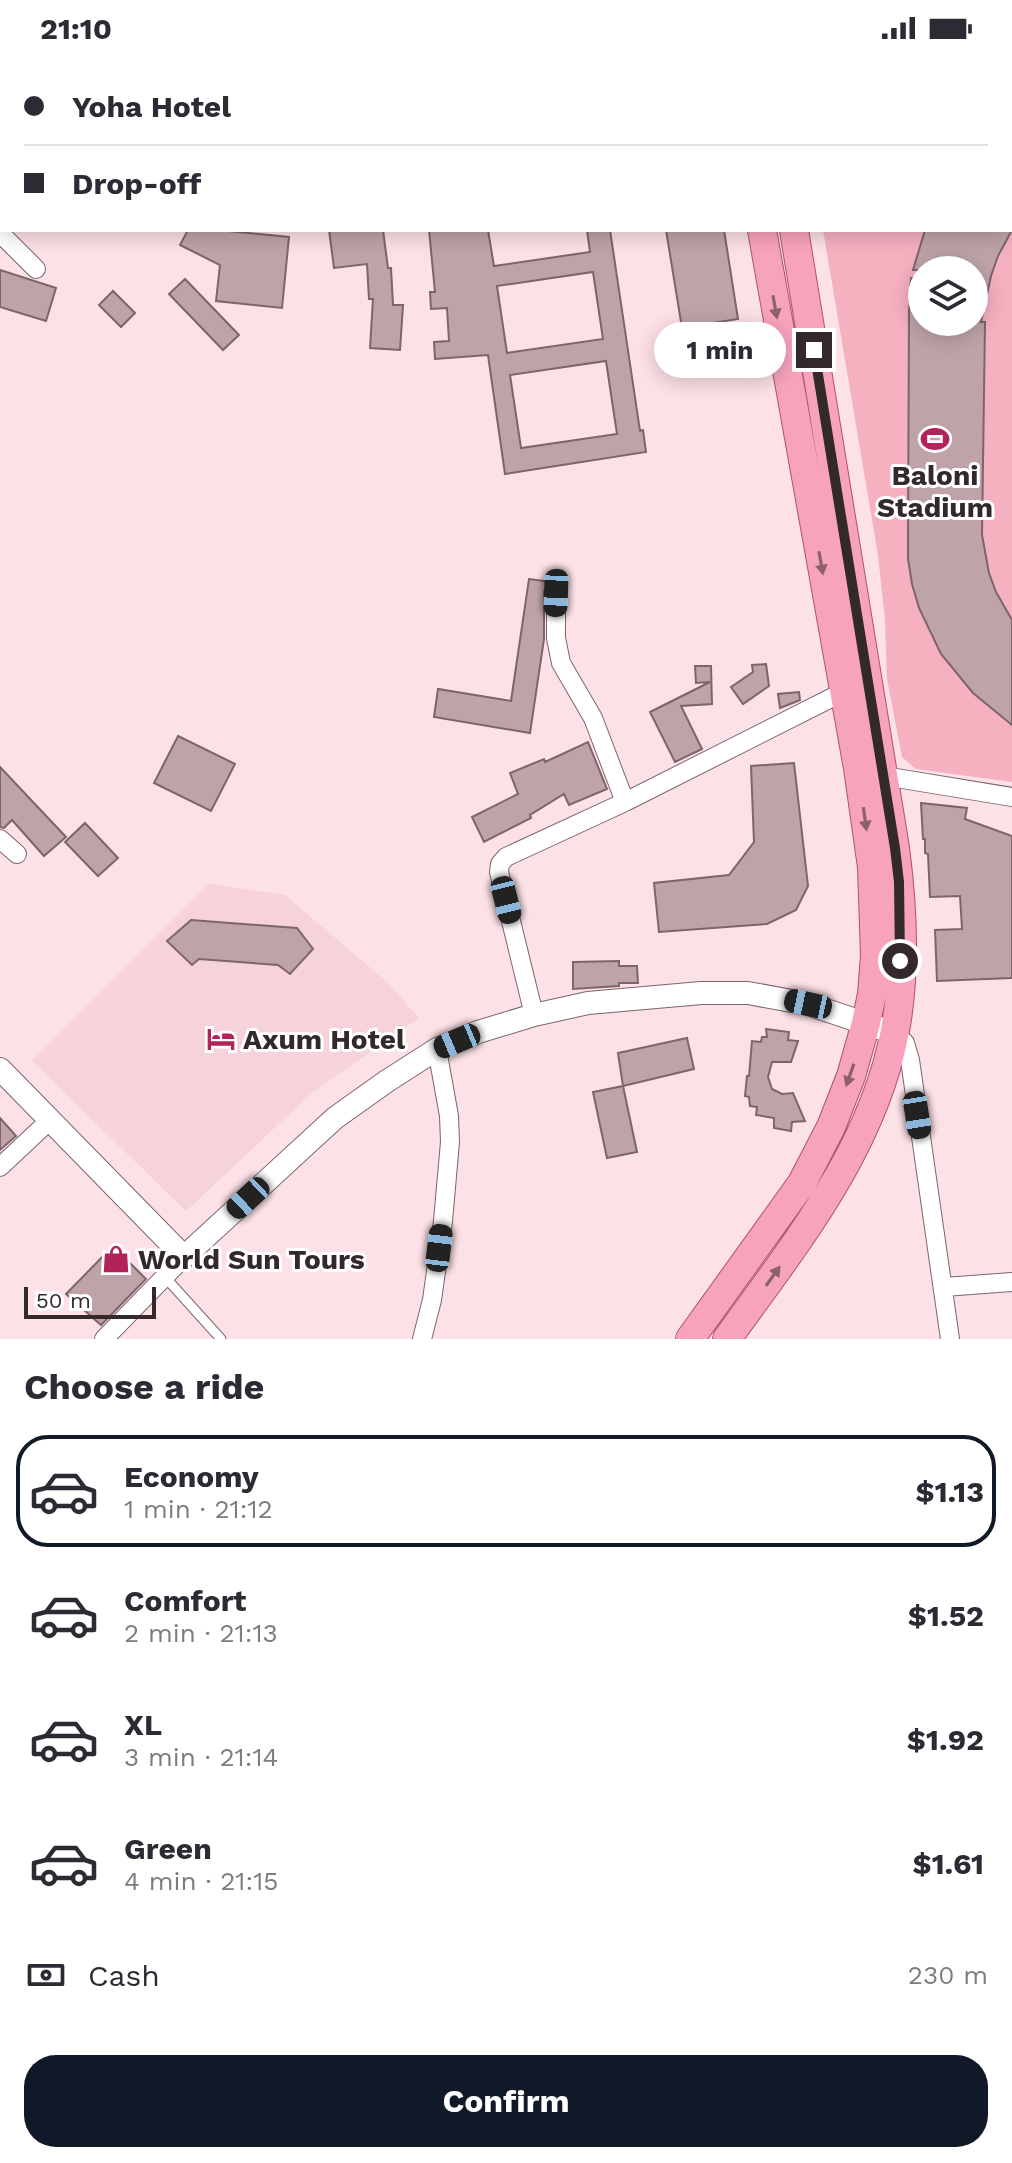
<!DOCTYPE html>
<html lang="en">
<head>
<meta charset="utf-8">
<style>
  :root { --surface:#fff; --page:#f2f2f3; --text:#2b2b33; --muted:#7c7c81; --line:#e1e1e2; --accent:#111827 }
  body { margin:0; font-family:"Work Sans",sans-serif; background:var(--page); color:var(--text); height:100vh; display:flex; flex-direction:column; font-size:30px; white-space:nowrap }
  * { box-sizing:border-box; margin:0 }
  p { font-size:26px; color:var(--muted) }
  .icon { flex:none; width:44px; height:44px; fill:none; stroke:currentColor; stroke-width:2; stroke-linecap:round; stroke-linejoin:round }
  .map { position:relative; height:1283px; overflow:hidden }
  .details { display:flex; flex-direction:column; background:var(--surface); flex:1 }
  .details>* { flex:none }
  .hud { position:absolute; left:0px; top:0px; width:1012px; height:176px; box-shadow:0 4px 20px #0003; display:grid; align-content:center; height:176px; padding:0 24px; background:var(--surface) }
  .fabs { position:absolute; left:908px; top:200px; display:grid; gap:16px }
  .fabs a { display:grid; place-items:center; width:80px; height:80px; border-radius:50%; background:var(--surface); box-shadow:0 4px 20px #0003; font-size:40px }
  .scale { position:absolute; left:24px; bottom:20px; width:132px; box-sizing:border-box; padding-left:8px; border:4px solid #33292b; border-top:0; font-size:22px; line-height:28px; white-space:nowrap; color:#33292b; -webkit-text-stroke:6px #fff; paint-order:stroke }
  .end { position:absolute; width:36px; height:36px; margin:-18px; border:10px solid #33292b; background:#fff; box-shadow:0 0 0 4px #fff }
  .from { border-radius:50% }
  .bubble { position:absolute; height:56px; border-radius:28px; background:var(--surface); box-shadow:0 4px 20px #0003; font-size:26px; font-weight:700; line-height:56px; text-align:center }
  .car { position:absolute; width:24px; height:48px; margin:-24px -12px; border-radius:10px; box-shadow:0 0 6px 2px #0007; background:linear-gradient(#222 24%,#8ab4d8 0 40%,#222 0 76%,#8ab4d8 0 86%,#222 0) }
  .hud b { display:flex; align-items:center; gap:28px; height:76px; font-size:30px }
  .hud b+b { border-top:2px solid var(--line) }
  .hud i { width:20px; height:20px; background:var(--text) }
  ul { padding:0; list-style:none }
  li { display:flex; align-items:center; gap:24px; height:112px; margin:0 16px 12px; padding:0 8px; border:4px solid transparent; border-radius:32px }
  li div { flex:1 }
  li b { display:block; font-size:30px }
  li em { font-style:normal; font-weight:700 }
  li.selected { border-color:var(--accent) }
  li>.icon { width:72px; height:72px; stroke-width:1.5 }
  h2 { padding:0 24px; font-size:36px; line-height:96px }
  .pay { display:flex; align-items:center; gap:20px; height:88px; padding:0 24px; font-size:30px }
  .pay p { margin-inline-start:auto }
  .action { display:flex; gap:16px; margin-top:auto; padding:16px 24px }
  .action a { flex:1; height:92px; border-radius:32px; background:var(--accent); color:#fff; font-size:32px; font-weight:700; line-height:92px; text-align:center }
  .status { display:flex; justify-content:space-between; align-items:center; height:56px; padding:0 40px; background:var(--surface); direction:ltr }
  .status svg { height:22px; fill:currentColor }
  .map>svg:first-child { display:block }
  .built { fill:#f6d2da }
  .green { fill:#f6b1c1; fill-rule:evenodd }
  .building { fill:#bea4a9; stroke:#7d656a; stroke-width:2; fill-rule:evenodd }
  .lines { fill:none; stroke-linecap:round; stroke-linejoin:round }
  .service-casing { stroke:#7d656a; stroke-width:11 }
  .minor-casing { stroke:#7d656a; stroke-width:20 }
  .tertiary-casing { stroke:#7d656a; stroke-width:24 }
  .primary-casing { stroke:#b0506d; stroke-width:30 }
  .service { stroke:#fff; stroke-width:9 }
  .minor { stroke:#fff; stroke-width:18 }
  .tertiary { stroke:#fff; stroke-width:22 }
  .primary { stroke:#f8a3bc; stroke-width:28 }
  .oneway { fill:#8c606c }
  .route { stroke:#33292b; stroke-width:10 }
  .labels { text-anchor:middle; stroke-width:6; stroke-linejoin:round; paint-order:stroke }
  .poi-label { font-size:28px; font-weight:bold; fill:#33292b; stroke:#fff; text-anchor:start }
</style>
</head>
<body>
<div class="status"><b>21:10</b><svg viewBox="0 0 49 12"><path d="M0 12V9h3v3zM5 12V6h3v6zM10 12V3h3v9zM15 12V0h3v12zM26 1h20v11H26zM47 4h2v5h-2z"/></svg></div>
<div class="map">
<svg width="1012" height="1283" viewBox="0 0 1012 1283">
  <rect width="100%" height="100%" fill="#fce1e6"/>
  <path class="built" d="M209,828l76,11 102,87 32,36 -106,74 -127,119 -154,-150z"/>
  <path class="green" d="M880,0h132v726l-96,-13 -14,-12 -15,-78 -2,-59 -7,-65 -55,-325h187v-172h-133zM922,214h52v52h-52z"/>
  <path class="building" d="M188,174h30l71,7 -7,71 -66,-7 4,-36 -40,-20z
    M329,174h54l5,38h3l2,37h10l-3,45 -30,-2 3,-49h-4l-2,-35 -33,4z
    M429,174h59l6,36 96,-14 -3,-22h23l30,201 3,-1 3,22 -141,22 -17,-119 -53,4 -1,-17 15,-1 -2,-33 -16,1 -1,-17h5zM593,216l10,67 -96,14 -10,-67zM606,305l11,73 -96,14 -11,-73z
    M666,174h58l14,89 -56,9z
    M925,174h87l-14,26 -7,20 -10,46h4l-3,213 7,38 7,19 16,28v105l-39,-32 -32,-39 -22,-46 -7,-24 -4,-25v-19l1,-228 2,-34h11v44h52v-52h-61z
    M0,214l56,18 -10,33 -46,-14z
    M185,223l54,56 -16,15 -54,-56z
    M113,235l22,22 -14,14 -22,-22z
    M529,523l22,3 -5,4 -2,6v47l-14,94 -96,-16 4,-28 73,12z
    M766,608l3,22 -26,18 -12,-17 22,-15 -1,-7z
    M695,610h16l1,38 -31,2 21,43 -27,13 -25,-50 60,-30 -14,1z
    M799,636l1,8 -20,8 -2,-14z
    M178,680l57,28 -24,47 -57,-28z
    M588,686l19,47 -38,16 -5,-11 -34,21 1,3 -47,24 -12,-25 46,-23 -8,-21 34,-14 1,3z
    M794,707l14,123 -12,24 -29,14 -108,8 -5,-49 75,-8 25,-33 -3,-76z
    M0,711l66,70 -22,19 -32,-36 -8,8 -4,-1z
    M921,747l46,5 -2,11 47,17v142l-75,3 -2,-51 27,-1 -2,-33 -30,1 -2,-43 -3,-1v-14h-2z
    M85,767l33,35 -20,18 -33,-34z
    M191,864l106,8 16,21 -23,25 -12,-9 -79,-6 -7,6 -25,-24z
    M619,905v5h18l1,17h-19v3l-46,3v-27z
    M766,973l23,3 -1,8 10,1 -7,21h-19l-4,15 4,12 10,5 11,-1 12,28 -13,1 -1,9 -17,-3v-10l-18,-3 1,-8 -7,-1 -1,-9 -4,-1 2,-20h2l3,-35 9,1 1,-5h5z
    M687,982l7,31 -71,17 -5,-33z
    M623,1030l14,66 -30,6 -14,-66z
    M0,1062l16,18 -16,14z
    M113,1190l33,33 -45,46 -35,-31z"/>
  <g class="lines">
    <defs>
      <path id="service" d="M165,1221l56,62"/>
      <path id="minor" d="M0,177l36,36
        M556,537v45l5,25 32,55 32,84
        M884,720l128,21
        M0,783l17,15
        M534,959l-35,-143 1,-8 6,-7 119,-55 218,-110
        M894,977l11,10 5,17 40,279
        M0,1111l50,-47
        M944,1231l68,-5
        M104,1283l80,-82
        M422,1283l10,-39 11,-79 7,-79 -1,-26 -12,-67"/>
      <path id="tertiary" d="M0,1013l184,188 151,-139 52,-37 50,-32 41,-17 56,-17 54,-12 113,-10h47l60,11 86,29"/>
      <path id="primary" d="M731,0v2
        M768,0v2
        M690,1283l112,-156 29,-56 20,-51 15,-53 6,-29 3,-38 -3,-89 -14,-99 -96,-538
        M727,1283c68,-95 146,-190 168,-308 11,-60 8,-123 0,-183l-101,-618"/>
    </defs>
    <use href="#service" class="service-casing"/>
    <use href="#minor" class="minor-casing"/>
    <use href="#tertiary" class="tertiary-casing"/>
    <use href="#primary" class="primary-casing"/>
    <use href="#service" class="service"/>
    <use href="#minor" class="minor"/>
    <use href="#tertiary" class="tertiary"/>
    <use href="#primary" class="primary"/>
  </g>
  <defs><path id="oneway-solid" d="M-6-.8H1V-3.2L6.5 0L1 3.2V.8H-6Z" transform="scale(2)"/></defs>
  <g class="oneway">
    <use href="#oneway-solid" transform="translate(775 251) rotate(80)"/>
    <use href="#oneway-solid" transform="translate(821 507) rotate(80)"/>
    <use href="#oneway-solid" transform="translate(865 763) rotate(82)"/>
    <use href="#oneway-solid" transform="translate(850 1019) rotate(109)"/>
    <use href="#oneway-solid" transform="translate(773 1220) rotate(-54)"/>
  </g>
  <g class="lines">
    <path class="route" d="M814,294l81,498 4,34 1,79"/>
  </g>
  <defs>
    <symbol id="stadium-bare" viewBox="-9 -9 18 18"><path d="M0-5a6.5 5 0 1 0 0 10a6.5 5 0 1 0 0-10ZM-3.5-1.8h7v3.6h-7Z" fill="#b12359" stroke="#fff" stroke-width="2.5" paint-order="stroke"/></symbol>
    <symbol id="hotel-bare" viewBox="-9 -9 18 18"><path d="M-6-4.5h1.5V1H6V5H4.5V3h-9V5H-6ZM-4 0a1.8 1.8 0 1 1 3.6 0ZM.5 0V-2.5h3Q6-2.5 6 0Z" fill="#b12359" stroke="#fff" stroke-width="2.5" paint-order="stroke"/></symbol>
    <symbol id="shop-bare" viewBox="-9 -9 18 18"><path d="M-5-2.5h2.3a2.7 3.5 0 0 1 5.4 0H5L5.5 6h-11ZM-1.5-2.5h3a1.5 2.3 0 0 0-3 0Z" fill="#b12359" stroke="#fff" stroke-width="2.5" paint-order="stroke"/></symbol>
  </defs>
  <g fill-rule="evenodd">
    <use href="#stadium-bare" x="915" y="363" width="40" height="40"/>
    <use href="#hotel-bare" x="201" y="963" width="40" height="40"/>
    <use href="#shop-bare" x="96" y="1183" width="40" height="40"/>
  </g>
  <g class="labels">
    <g class="poi-label">
      <text x="935" y="429" text-anchor="middle">Baloni<tspan x="935" dy="32">Stadium</tspan></text>
      <text x="243" y="993">Axum Hotel</text>
      <text x="138" y="1213">World Sun Tours</text>
    </g>
  </g>
</svg>
<div class="fabs">
<a><svg class="icon" aria-label="layers" viewBox="0 0 24 24"><path d="M12 4l9 5-9 5-9-5zM3 14l9 5 9-5"/></svg></a>
</div>
<div class="scale">50 m</div>
<i class="end from" style="left:900px;top:905px"></i>
<i class="end" style="left:814px;top:294px"></i>
<div class="bubble" style="left:654px;top:266px;width:132px">1 min</div>
<i class="car" style="left:556px;top:537px;rotate:182deg"></i>
<i class="car" style="left:506px;top:844px;rotate:166deg"></i>
<i class="car" style="left:808px;top:948px;rotate:282deg"></i>
<i class="car" style="left:457px;top:985px;rotate:247deg"></i>
<i class="car" style="left:917px;top:1059px;rotate:171deg"></i>
<i class="car" style="left:248px;top:1142px;rotate:227deg"></i>
<i class="car" style="left:439px;top:1192px;rotate:7deg"></i>
<div class="hud">
<b><i class="from"></i>Yoha Hotel</b>
<b><i></i>Drop-off</b>
</div>
</div>
<section class="details">
<h2>Choose a ride</h2>
<ul>
<li class="selected"><svg class="icon" aria-label="car" viewBox="0 0 24 24"><path d="M5 17H2v-5l4-1 3-4h7l3 4 3 1v5h-3M9 17h6M6 11h13"/><circle cx="7" cy="17" r="2"/><circle cx="17" cy="17" r="2"/></svg><div><b>Economy</b><p>1 min · 21:12</p></div><em>$1.13</em></li>
<li><svg class="icon" aria-label="car" viewBox="0 0 24 24"><path d="M5 17H2v-5l4-1 3-4h7l3 4 3 1v5h-3M9 17h6M6 11h13"/><circle cx="7" cy="17" r="2"/><circle cx="17" cy="17" r="2"/></svg><div><b>Comfort</b><p>2 min · 21:13</p></div><em>$1.52</em></li>
<li><svg class="icon" aria-label="car" viewBox="0 0 24 24"><path d="M5 17H2v-5l4-1 3-4h7l3 4 3 1v5h-3M9 17h6M6 11h13"/><circle cx="7" cy="17" r="2"/><circle cx="17" cy="17" r="2"/></svg><div><b>XL</b><p>3 min · 21:14</p></div><em>$1.92</em></li>
<li><svg class="icon" aria-label="car" viewBox="0 0 24 24"><path d="M5 17H2v-5l4-1 3-4h7l3 4 3 1v5h-3M9 17h6M6 11h13"/><circle cx="7" cy="17" r="2"/><circle cx="17" cy="17" r="2"/></svg><div><b>Green</b><p>4 min · 21:15</p></div><em>$1.61</em></li>
</ul>
<div class="pay"><svg class="icon" aria-label="cash" viewBox="0 0 24 24"><path d="M3 7h18v10H3z"/><circle cx="12" cy="12" r="2"/></svg>Cash<p>230 m</p></div>
<div class="action"><a>Confirm</a></div>
</section>
</body>
</html>
